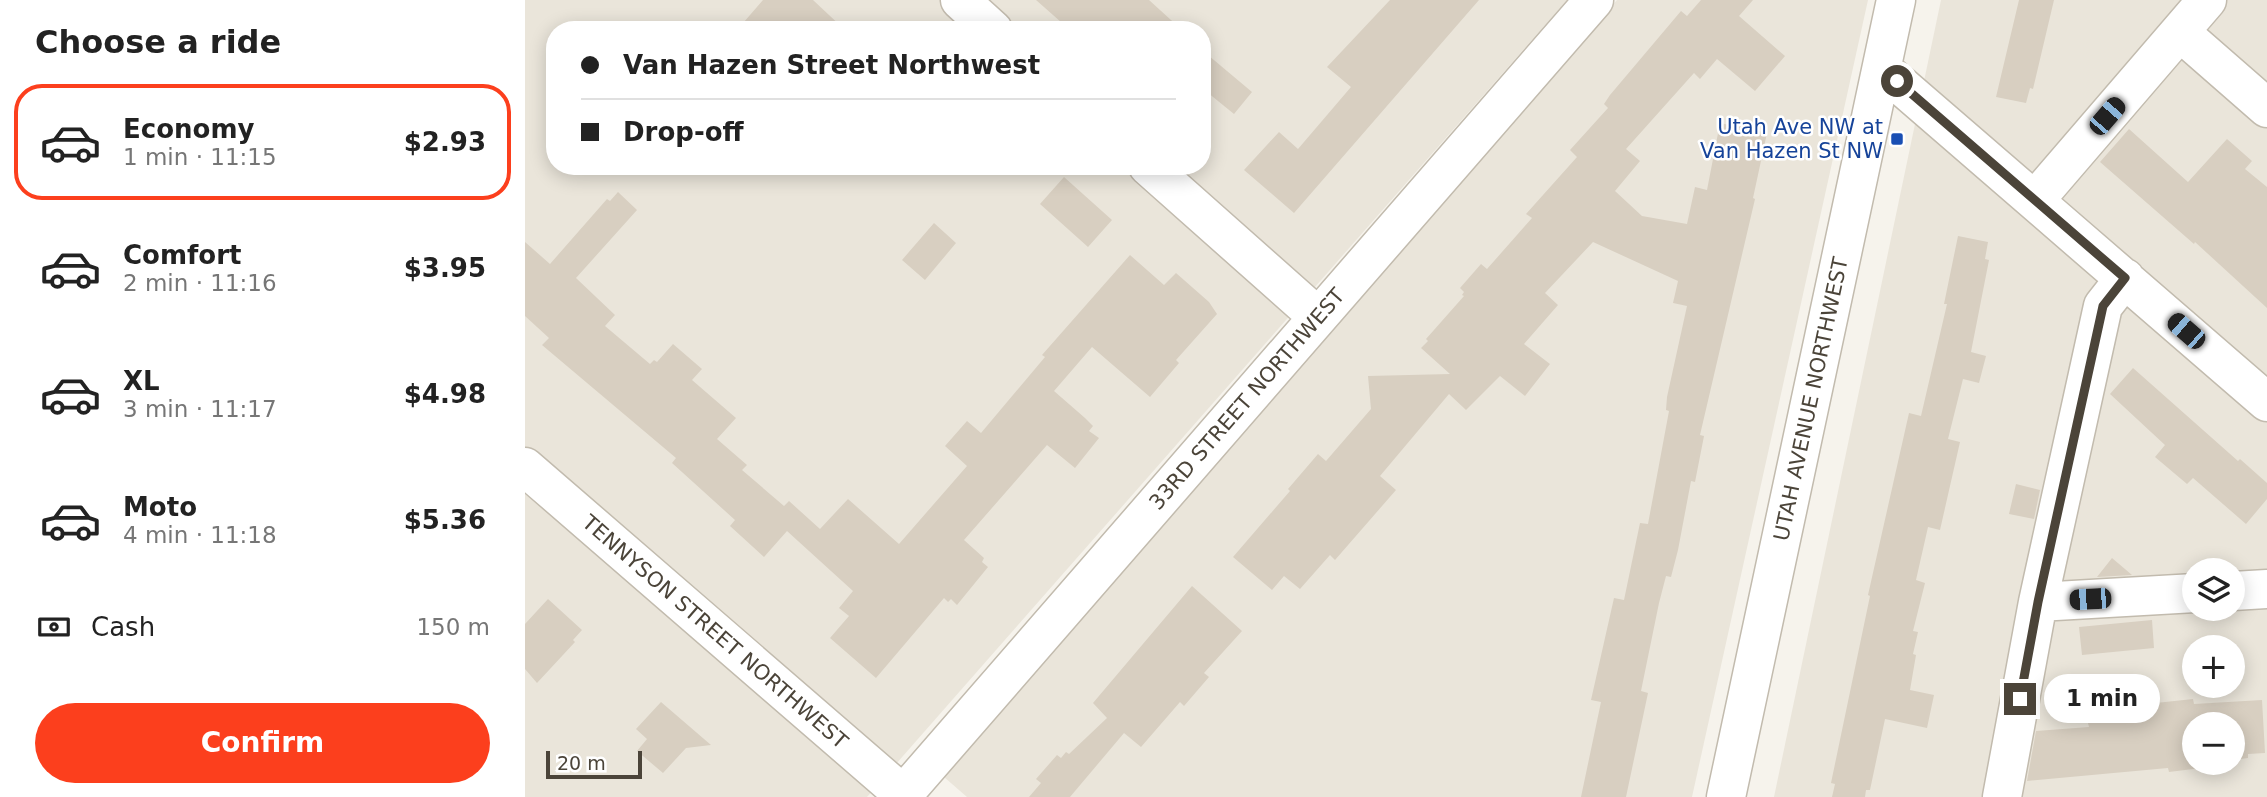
<!DOCTYPE html>
<html lang="en">
<head>
<meta charset="utf-8">
<style>
  :root { --surface:#fff; --page:#f6f6f6; --text:#222; --muted:#767676; --line:#e0e0e0; --accent:#fc3f1d }
  body { margin:0; font-family:"DejaVu Sans",sans-serif; background:var(--page); color:var(--text); height:100vh; display:flex; flex-direction:column; font-size:26px; white-space:nowrap }
  * { box-sizing:border-box; margin:0 }
  p { font-size:23px; color:var(--muted) }
  .icon { flex:none; width:38px; height:38px; fill:none; stroke:currentColor; stroke-width:2; stroke-linecap:round; stroke-linejoin:round }
  .map { position:relative; flex:1; overflow:hidden }
  .sheet { display:flex; flex-direction:column; background:var(--surface); width:525px }
  .sheet>* { flex:none }
  .hud { position:absolute; left:21px; top:21px; width:665px; height:154px; border-radius:28px; box-shadow:0 4px 18px #0003; display:grid; align-content:center; height:154px; padding:0 35px; background:var(--surface) }
  .tools { position:absolute; left:1657px; top:558px; display:grid; gap:14px }
  .tools a { display:grid; place-items:center; width:63px; height:63px; border-radius:50%; background:var(--surface); box-shadow:0 4px 18px #0003; font-size:35px }
  .scale { position:absolute; left:21px; bottom:18px; width:96px; box-sizing:border-box; padding-left:7px; border:4px solid #4b4439; border-top:0; font-size:19px; line-height:24px; white-space:nowrap; color:#4b4439; -webkit-text-stroke:5px #fff; paint-order:stroke }
  .end { position:absolute; width:32px; height:32px; margin:-16px; border:9px solid #4b4439; background:#fff; box-shadow:0 0 0 4px #fff }
  .from { border-radius:50% }
  .bubble { position:absolute; height:49px; border-radius:24px; background:var(--surface); box-shadow:0 4px 18px #0003; font-size:23px; font-weight:700; line-height:49px; text-align:center }
  .car { position:absolute; width:21px; height:42px; margin:-21px -10px; border-radius:9px; box-shadow:0 0 5px 2px #0007; background:linear-gradient(#222 24%,#8ab4d8 0 40%,#222 0 76%,#8ab4d8 0 86%,#222 0) }
  .hud b { display:flex; align-items:center; gap:24px; height:66px; font-size:26px }
  .hud b+b { border-top:2px solid var(--line) }
  .hud i { width:18px; height:18px; background:var(--text) }
  ul { padding:0; list-style:none }
  li { display:flex; align-items:center; gap:21px; height:116px; margin:0 14px 10px; padding:0 21px; border:4px solid transparent; border-radius:28px }
  li div { flex:1 }
  li b { display:block; font-size:26px }
  li em { font-style:normal; font-weight:700 }
  li.current { border-color:var(--accent) }
  li>.icon { width:63px; height:63px; stroke-width:1.5 }
  h2 { padding:0 35px; font-size:32px; line-height:84px }
  .pay { display:flex; align-items:center; gap:18px; height:77px; padding:0 35px; font-size:26px }
  .pay p { margin-inline-start:auto }
  .primary-button { display:flex; gap:14px; margin-top:auto; padding:14px 35px }
  .primary-button a { flex:1; height:80px; border-radius:42px; background:var(--accent); color:#fff; font-size:28px; font-weight:700; line-height:80px; text-align:center }
  main { display:flex; flex:1; min-height:0 }
  .map>svg:first-child { display:block }
  .residential { fill:#eae5da; fill-rule:evenodd }
  .building { fill:#d8cfc1 }
  .lines { fill:none; stroke-linecap:round; stroke-linejoin:round }
  .minor-casing { stroke:#c2bbae; stroke-width:41 }
  .minor { stroke:#fff; stroke-width:38 }
  .route { stroke:#4b4439; stroke-width:9 }
  .transit-dot { fill:#1a4fb4; stroke:#fff; stroke-width:2.5 }
  .labels { text-anchor:middle; stroke-width:5; stroke-linejoin:round; paint-order:stroke }
  .transit-label { font-size:21px; fill:#164399; stroke:#fff; text-anchor:end }
  .street-label { font-size:21px; fill:#4b4439; stroke:#fff }
</style>
</head>
<body>
<main>
<section class="sheet">
<h2>Choose a ride</h2>
<ul>
<li class="current"><svg class="icon" aria-label="car" viewBox="0 0 24 24"><path d="M5 17H2v-5l4-1 3-4h7l3 4 3 1v5h-3M9 17h6M6 11h13"/><circle cx="7" cy="17" r="2"/><circle cx="17" cy="17" r="2"/></svg><div><b>Economy</b><p>1 min · 11:15</p></div><em>$2.93</em></li>
<li><svg class="icon" aria-label="car" viewBox="0 0 24 24"><path d="M5 17H2v-5l4-1 3-4h7l3 4 3 1v5h-3M9 17h6M6 11h13"/><circle cx="7" cy="17" r="2"/><circle cx="17" cy="17" r="2"/></svg><div><b>Comfort</b><p>2 min · 11:16</p></div><em>$3.95</em></li>
<li><svg class="icon" aria-label="car" viewBox="0 0 24 24"><path d="M5 17H2v-5l4-1 3-4h7l3 4 3 1v5h-3M9 17h6M6 11h13"/><circle cx="7" cy="17" r="2"/><circle cx="17" cy="17" r="2"/></svg><div><b>XL</b><p>3 min · 11:17</p></div><em>$4.98</em></li>
<li><svg class="icon" aria-label="car" viewBox="0 0 24 24"><path d="M5 17H2v-5l4-1 3-4h7l3 4 3 1v5h-3M9 17h6M6 11h13"/><circle cx="7" cy="17" r="2"/><circle cx="17" cy="17" r="2"/></svg><div><b>Moto</b><p>4 min · 11:18</p></div><em>$5.36</em></li>
</ul>
<div class="pay"><svg class="icon" aria-label="cash" viewBox="0 0 24 24"><path d="M3 7h18v10H3z"/><circle cx="12" cy="12" r="2"/></svg>Cash<p>150 m</p></div>
<div class="primary-button"><a>Confirm</a></div>
</section>
<div class="map">
<svg width="1742" height="797" viewBox="0 0 1742 797">
  <rect width="100%" height="100%" fill="#f6f3ec"/>
  <path class="residential" d="M0,0h1042l-700,797h-342zM30,30h647v136h-647z
    M1092,0h251l-176,797h-725l-23,-20z
    M1416,0h326v797h-493zM1670,570h38v39h-38zM1670,648h38v38h-38zM1670,724h38v39h-38z"/>
  <path class="building" d="M238,0h50l32,30h-108z
    M511,0h113l33,30h-112z
    M865,0h89l-185,213 -50,-43 35,-38 19,17 53,-62 -24,-20z
    M1176,0h52l-14,16 46,40 -30,35 -38,-32 -17,20 -6,-6 -68,76 14,12 -25,30 27,25 45,8 8,-37 12,3 13,-67 47,10 -14,65 2,1 -55,236 4,1 -9,46 -4,-1 -13,69 -7,27 -5,-1 -7,27 -18,88 7,2 -22,104h-45l20,-95 -10,-2 23,-102 10,2 16,-77 8,1 21,-113 -3,-1 1,-13 20,-91 -14,-3 5,-22 -85,-39 -48,51 13,12 -34,39 26,20 -25,32 -25,-20 -34,34 -17,-16 -69,82 16,14 -61,70 -5,-5 -30,34 -16,-13 -12,14 -39,-33 57,-66 -2,-2 30,-35 8,7 45,-52 -3,-33 82,-2 -29,-26 7,-7 -2,-2 38,-43 -2,-1 2,-3 -4,-4 21,-24 6,5 45,-51 -6,-4 51,-57 -7,-7 38,-42 -4,-4 6,-9 71,-84 6,5z
    M1494,0h35l-21,89 -3,-1 -4,15 -30,-6z
    M677,50l50,42 -18,22 -32,-26z
    M1604,129l59,53 39,-43 25,22 -7,8 22,18v121l-72,-66 -1,2 -94,-82z
    M539,177l48,43 -24,27 -48,-43z
    M93,192l19,18 -61,68 39,37 -10,11 45,38 4,-4 3,2 16,-18 29,25 -10,11 44,38 -19,21 30,26 -5,5 42,36 5,-5 31,28 28,-30 51,45 68,-78 -22,-20 22,-25 14,12 64,-76 -3,-2 88,-100 34,30 12,-12 33,29 8,12 -41,46 3,3 -29,34 -58,-50 -38,44 31,27 8,8 -4,5 10,7 -24,30 -28,-23 -83,95 20,18 -2,4 6,5 -31,38 -6,-6 -3,3 -4,-4 -68,80 -46,-40 19,-22 -10,-8 14,-17 -66,-60 -23,26 -34,-31 5,-6 -63,-57 4,-5 -134,-113 7,-7 -24,-22v-74l25,22 57,-65 3,2z
    M409,223l22,20 -31,37 -23,-20z
    M1433,236l30,6 -3,17 4,1 -18,92 15,4 -7,27 -16,-4 -15,60 12,3 -20,88 -12,-3 -12,53 9,3 -12,48 5,1 -5,22 3,1 -6,35 24,5 -7,33 -42,-9 -15,71h-4l-1,7h-33l3,-13 -4,-1 39,-187 -2,-1 41,-182 12,3 26,-112h-3z
    M1608,368l105,93 2,-2 27,24v16l-21,25 -53,-46 -6,6 -32,-27 10,-12 -55,-51z
    M1491,484l24,6 -6,29 -25,-5z
    M1587,558l20,17 -35,2z
    M667,586l50,45 -38,42 5,4 -25,29 -4,-4 -39,45 -17,-14 -54,64h-41l12,-14 -5,-4 21,-24 4,3 5,-6 3,2 38,-36 -14,-15z
    M23,599l34,31 -9,10 2,2 -38,41 -12,-14v-45z
    M1627,620l2,28 -72,7 -3,-28z
    M1668,699l1,5 68,-4 3,53 -17,1v4l-15,2v-36h-38v39h6v5l-32,4 -1,-4 -141,13 9,-50 53,-4 -1,-4h5l-2,-13z
    M136,702l50,43 -25,3 -23,25 -26,-22 10,-12 -11,-10z"/>
  <g class="lines">
    <defs>
      <path id="minor" d="M435,0l33,30
        M1655,32l87,76
        M1357,69l385,333
        M623,166l170,151
        M1510,200l172,-200
        M0,467l381,330
        M1708,591l34,-2
        M1513,602l157,-9
        M376,797l693,-797
        M1201,797l170,-797
        M1477,797l36,-195 65,-296 22,-28"/>
    </defs>
    <use href="#minor" class="minor-casing"/>
    <use href="#minor" class="minor"/>
  </g>
  <g class="lines">
    <path class="route" d="M1372,81l228,197 -22,28 -65,296 -18,97"/>
  </g>
  <rect class="transit-dot" x="1365" y="132" width="14" height="14" rx="3.5"/>
  <g class="labels">
    <g class="transit-label">
      <text x="1358" y="134">Utah Ave NW at<tspan x="1358" dy="24">Van Hazen St NW</tspan></text>
    </g>
    <g class="street-label">
      <text transform="translate(722 399) rotate(-49)" y="7">33RD STREET NORTHWEST</text>
      <text transform="translate(1286 399) rotate(-78)" y="7">UTAH AVENUE NORTHWEST</text>
      <text transform="translate(190 632) rotate(41)" y="7">TENNYSON STREET NORTHWEST</text>
    </g>
  </g>
</svg>
<div class="tools">
<a><svg class="icon" aria-label="layers" viewBox="0 0 24 24"><path d="M12 4l9 5-9 5-9-5zM3 14l9 5 9-5"/></svg></a>
<a>+</a>
<a>−</a>
</div>
<div class="scale">20 m</div>
<i class="end from" style="left:1372px;top:81px"></i>
<i class="end" style="left:1495px;top:699px"></i>
<div class="bubble" style="left:1519px;top:674px;width:116px">1 min</div>
<i class="car" style="left:1582px;top:116px;rotate:41deg"></i>
<i class="car" style="left:1661px;top:331px;rotate:311deg"></i>
<i class="car" style="left:1565px;top:599px;rotate:267deg"></i>
<div class="hud">
<b><i class="from"></i>Van Hazen Street Northwest</b>
<b><i></i>Drop-off</b>
</div>
</div>
</main>
</body>
</html>
